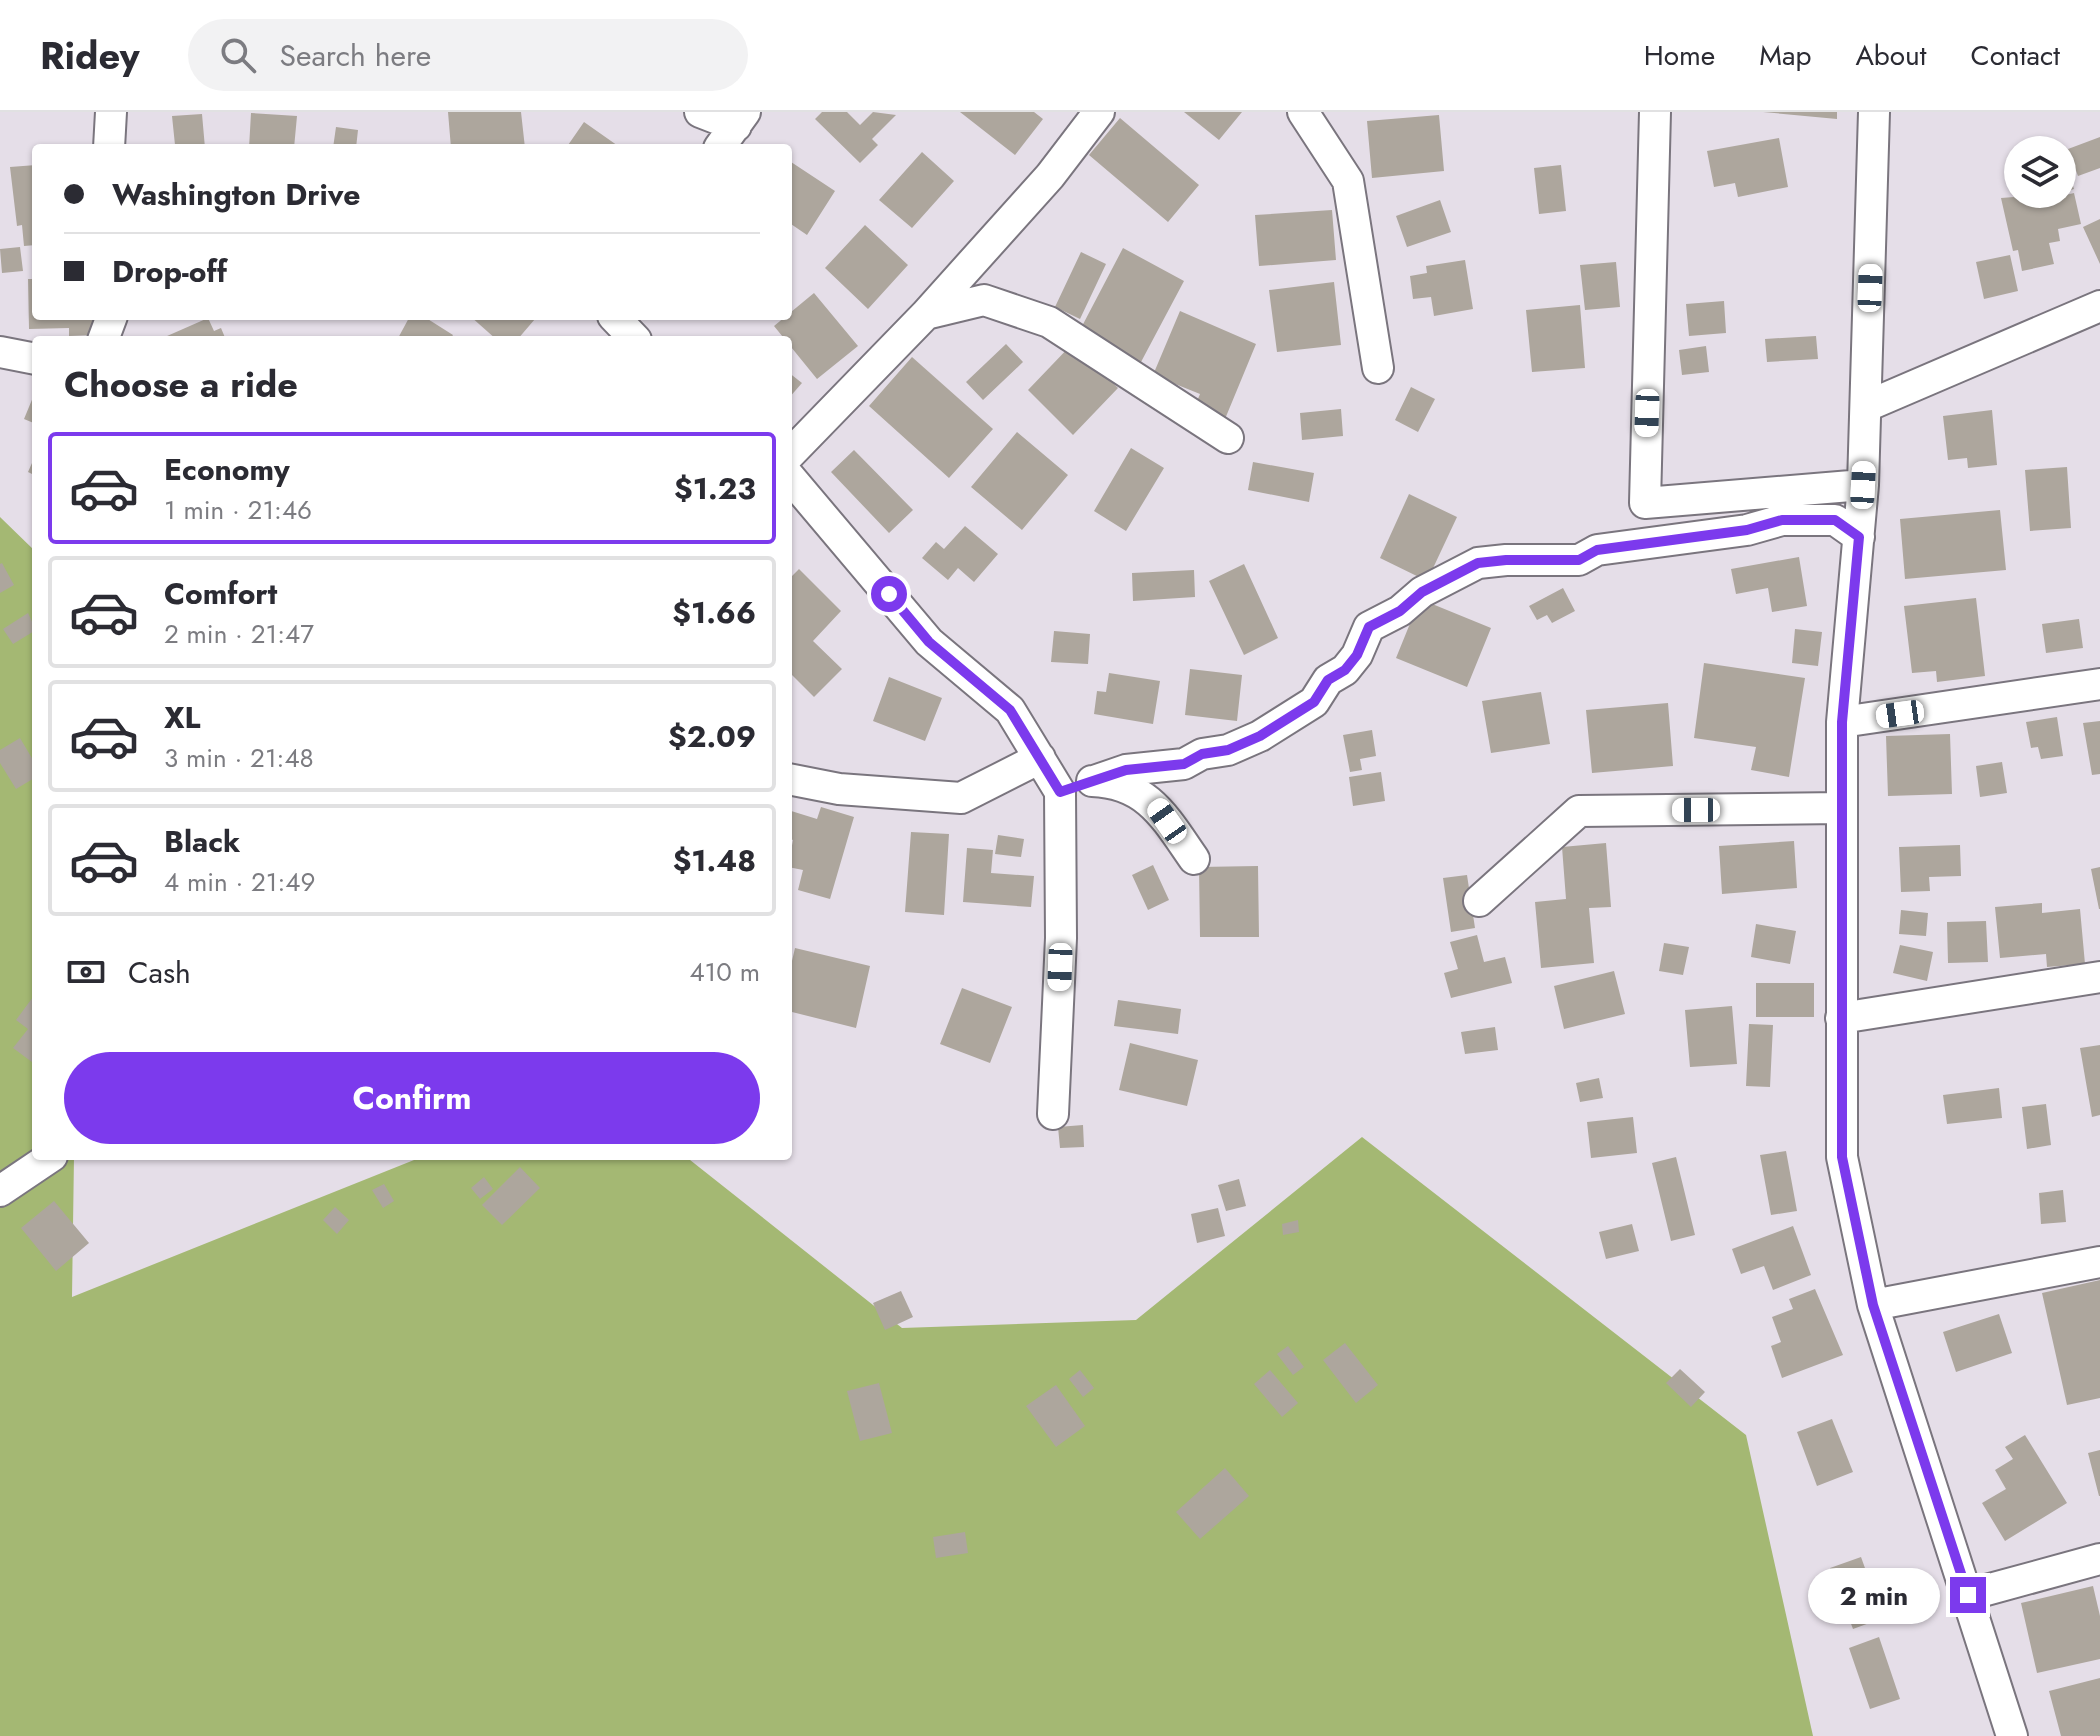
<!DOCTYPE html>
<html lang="en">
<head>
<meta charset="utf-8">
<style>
  :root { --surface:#fff; --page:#f2f2f3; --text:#2b2b33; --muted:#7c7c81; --line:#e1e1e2; --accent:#7c3aed }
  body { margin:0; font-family:Jost,sans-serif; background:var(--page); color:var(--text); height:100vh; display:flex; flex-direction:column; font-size:30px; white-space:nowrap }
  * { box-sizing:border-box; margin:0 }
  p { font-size:26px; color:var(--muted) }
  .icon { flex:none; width:44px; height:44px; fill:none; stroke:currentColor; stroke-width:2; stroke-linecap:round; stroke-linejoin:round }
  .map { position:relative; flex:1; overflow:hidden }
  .sheet { position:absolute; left:32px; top:224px; width:760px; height:824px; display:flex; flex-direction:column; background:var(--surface); border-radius:8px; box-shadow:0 2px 6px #0004 }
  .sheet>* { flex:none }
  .hud { position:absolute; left:32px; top:32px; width:760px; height:176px; border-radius:8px; box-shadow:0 2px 6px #0004; display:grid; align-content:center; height:176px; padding:0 32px; background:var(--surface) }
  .fabs { position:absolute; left:2004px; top:24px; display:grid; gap:16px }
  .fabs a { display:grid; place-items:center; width:72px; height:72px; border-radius:50%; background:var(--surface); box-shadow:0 2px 6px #0004; font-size:40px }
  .end { position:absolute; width:36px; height:36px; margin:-18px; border:10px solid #7c3aed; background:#fff; box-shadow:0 0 0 4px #fff }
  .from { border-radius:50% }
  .bubble { position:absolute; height:56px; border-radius:28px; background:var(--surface); box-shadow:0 2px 6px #0004; font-size:26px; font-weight:700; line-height:56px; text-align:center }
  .car { position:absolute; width:24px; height:48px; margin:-24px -12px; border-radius:10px; box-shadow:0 0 6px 2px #0007; background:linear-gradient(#fff 24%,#345 0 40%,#fff 0 76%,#345 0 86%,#fff 0) }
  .hud b { display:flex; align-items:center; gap:28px; height:76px; font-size:30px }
  .hud b+b { border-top:2px solid var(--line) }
  .hud i { width:20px; height:20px; background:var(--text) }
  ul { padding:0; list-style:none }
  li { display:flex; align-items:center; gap:24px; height:112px; margin:0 16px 12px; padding:0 16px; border:4px solid var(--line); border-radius:8px }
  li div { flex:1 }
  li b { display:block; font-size:30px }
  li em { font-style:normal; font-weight:700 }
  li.active { border-color:var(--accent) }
  li>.icon { width:72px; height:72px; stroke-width:1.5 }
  h2 { padding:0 32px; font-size:36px; line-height:96px }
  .pay { display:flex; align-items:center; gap:20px; height:88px; padding:0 32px; font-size:30px }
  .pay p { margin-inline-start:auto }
  .cta { display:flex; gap:16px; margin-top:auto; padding:16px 32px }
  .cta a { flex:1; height:92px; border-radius:48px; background:var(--accent); color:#fff; font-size:32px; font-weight:700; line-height:92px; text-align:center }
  header { display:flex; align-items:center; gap:48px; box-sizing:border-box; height:112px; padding:0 40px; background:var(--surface); border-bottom:2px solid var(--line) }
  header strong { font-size:38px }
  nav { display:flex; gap:44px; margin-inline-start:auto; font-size:28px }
  .search { width:560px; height:72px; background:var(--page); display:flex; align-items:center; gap:20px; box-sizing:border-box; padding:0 28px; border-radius:44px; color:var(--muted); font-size:30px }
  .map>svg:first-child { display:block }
  .forest { fill:#a4b873 }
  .building { fill:#ada69d }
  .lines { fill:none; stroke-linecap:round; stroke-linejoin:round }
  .street-casing { stroke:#7a757e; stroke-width:34 }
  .street { stroke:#fff; stroke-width:30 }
  .route { stroke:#7c3aed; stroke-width:10 }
</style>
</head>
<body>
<header>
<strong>Ridey</strong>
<div class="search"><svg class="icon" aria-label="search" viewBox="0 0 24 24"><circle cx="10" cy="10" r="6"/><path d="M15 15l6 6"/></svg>Search here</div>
<nav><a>Home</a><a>Map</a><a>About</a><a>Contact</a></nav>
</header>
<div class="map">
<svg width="2100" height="1624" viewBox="0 0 2100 1624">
  <rect width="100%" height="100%" fill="#e5dee8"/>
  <path class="forest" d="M0,405l36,35v604h38l-2,141 352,-141h261l217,172 234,-8 226,-183 384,298 67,301h-1813z"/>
  <path class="building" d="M448,0h73l4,36h-74z
    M822,0h25l13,13 13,-13 23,3 -24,24 6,6 -18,18 -45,-44z
    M960,0h74l9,7 -28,36z
    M1184,0h58l-23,28z
    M1763,0h74v7z
    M251,1l46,3 -3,32h-45z
    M202,2l3,34h-44l14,-3 -3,-29z
    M1439,3l5,56 -72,7 -5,-57z
    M1120,6l79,67 -31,37 -79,-67z
    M584,10l37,26h-55z
    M336,15l22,3 -2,18h-23z
    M2100,25v31l-22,8 -10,-27z
    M1779,26l9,49 -50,10 -3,-14 -21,4 -7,-36z
    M922,40l32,29 -42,47 -33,-28z
    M2062,40l12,37 -12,4z
    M2018,44v25h-1l-6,-23z
    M788,48l47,31 -28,44 -19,-13z
    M36,53v80l-12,1 -2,-21 -5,1 -7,-59z
    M1561,53l5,46 -27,3 -5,-46z
    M2074,81l7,31 -23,5 2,12 -11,2 5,21 -32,7 -4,-21 -5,1 -12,-53 51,-4 1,4z
    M1440,88l11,32 -44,15 -11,-31z
    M1332,98l4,50 -77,6 -4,-51z
    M2100,107v45l-17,-37z
    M865,113l43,40 -40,44 -43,-41z
    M20,135l3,24 -21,2 -2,-24z
    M1123,136l61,33 -43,81 -61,-32z
    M1081,140l25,12 -26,55 -25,-12z
    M2010,143l8,36 -34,8 -8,-37z
    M1465,148l8,49 -39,7 -3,-19 -18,2 -3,-23 17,-3 -1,-7z
    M1616,150l4,45 -35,3 -5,-45z
    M28,167h8v37h59l1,19 -27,1v-8l-40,1z
    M1334,170l7,63 -64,7 -8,-62z
    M814,181l44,53 -41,33 -43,-53z
    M1724,189l2,32 -37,3 -3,-32z
    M1580,193l5,63 -53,4 -6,-62z
    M1180,199l76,33 -31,75 -30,-13 5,-12 -47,-19z
    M410,204h13l30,19 -3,5h-53z
    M470,204h61l4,3 -18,21h-20z
    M208,206l6,13 7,-3 5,12h-68z
    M1816,224l2,23 -51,3 -2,-23z
    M1073,231l45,45 -45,47 -45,-45z
    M1006,232l17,18 -40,38 -17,-18z
    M1706,234l3,26 -27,3 -3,-25z
    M912,245l81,72 -44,49 -80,-72z
    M788,260l14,11 -14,16z
    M1411,275l24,12 -17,33 -23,-12z
    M36,278v34l-12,-5z
    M1341,297l2,27 -41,4 -2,-27z
    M1992,298l5,55 -29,3 -1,-10 -19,2 -5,-44z
    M1017,320l51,43 -46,55 -51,-43z
    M1131,336l33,20 -38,63 -32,-20z
    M854,338l59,60 -24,23 -58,-61z
    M36,342v22l-8,-4z
    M1253,350l61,11 -5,29 -61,-12z
    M2067,355l4,61 -41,3 -5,-61z
    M1409,382l48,23 -30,64 -47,-23z
    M2000,398l6,60 -101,9 -5,-60z
    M965,414l33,28 -24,28 -16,-14 -10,12 -26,-22 14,-16 8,7z
    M1799,445l8,49 -35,6 -4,-24 -32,6 -5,-25z
    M2,451l12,22 -14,8v-29z
    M1244,452l34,74 -34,17 -35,-74z
    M799,457l42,42 -28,30 29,28 -28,28 -26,-26v-91z
    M1194,458l1,27 -62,4 -1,-28z
    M1563,476l12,23 -23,12 -5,-8 -10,5 -8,-14z
    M1976,486l9,78 -48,6 -1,-11 -24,2 -8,-67z
    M1420,487l71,29 -24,59 -71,-29z
    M28,501l8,17 -23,14 -10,-15z
    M2079,507l4,29 -37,5 -4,-29z
    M1795,517l27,3 -4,34 -26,-3z
    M1054,519l36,3 -2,30 -37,-2z
    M1704,551l101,15 -16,99 -38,-7 5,-23 -62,-9z
    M1190,557l52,6 -5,46 -52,-6z
    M1109,561l51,8 -7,43 -59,-10 3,-23 9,1z
    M889,565l53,21 -17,43 -52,-20z
    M1541,580l9,52 -59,9 -9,-52z
    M1668,591l5,63 -81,7 -6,-63z
    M2057,605l6,39 -22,3 -3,-12 -7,1 -5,-26z
    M2100,609v53l-8,1 -9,-52z
    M1372,618l4,26 -16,3 2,11 -12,2 -7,-37z
    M1950,622l2,60 -64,2 -2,-60z
    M20,626l16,27v12l-20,12 -16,-26v-13z
    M2002,650l5,31 -27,4 -4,-31z
    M1381,660l4,29 -32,5 -4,-29z
    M821,695l33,10 -24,82 -32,-9 5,-20 -15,-3 5,-27 -5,-2v-28l29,9z
    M911,720l38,2 -5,81 -39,-3z
    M998,723l26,4 -3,18 -26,-3z
    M1794,729l3,47 -75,6 -3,-48z
    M1606,731l5,64 -22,1 5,55 -53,5 -6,-66 31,-3 -4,-52z
    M1960,733l1,31 -32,1 1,14 -29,1 -2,-45z
    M967,736l26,2 -2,23 43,3 -3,31 -68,-5z
    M1153,753l16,35 -21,10 -16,-35z
    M1258,754l1,71h-59l-1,-70z
    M2100,755v42h-1l-8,-40z
    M1467,763l8,53 -24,4 -8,-54z
    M2042,791v10l38,-4 5,55 -38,3 -1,-13 -46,4 -5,-51z
    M1901,798l27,3 -2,23 -27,-2z
    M1986,809l2,41 -40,1 -1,-41z
    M1756,812l40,7 -6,33 -39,-7z
    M1477,823l7,27 21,-5 7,26 -61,15 -7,-25 14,-4 -8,-27z
    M1664,831l25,4 -6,28 -24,-4z
    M1900,833l33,7 -6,29 -34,-8z
    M795,836l75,18 -14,62 -68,-17v-33z
    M1614,859l11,43 -61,15 -10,-43z
    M1756,871h58v34h-58z
    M962,876l50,19 -22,56 -50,-19z
    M36,881v72l-23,-17 15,-19 -12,-9z
    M1118,888l63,9 -3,25 -64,-8z
    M1732,894l5,58 -47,3 -5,-57z
    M1749,912l24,1 -3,62 -24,-1z
    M1495,915l3,23 -33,4 -4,-22z
    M1130,931l68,17 -11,46 -68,-16z
    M2100,933v70l-8,2 -12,-69z
    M1599,966l4,20 -23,4 -4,-19z
    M1999,976l3,30 -55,6 -4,-29z
    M2046,992l5,41 -24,4 -5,-42z
    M1633,1005l4,36 -46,5 -4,-36z
    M1083,1013l1,22 -24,1 -2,-21z
    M1786,1039l11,60 -26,4 -11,-60z
    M1676,1045l19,78 -24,6 -19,-78z
    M520,1055l20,21 -38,37 -20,-20z
    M484,1065l9,12 -13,10 -9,-11z
    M1239,1067l7,27 -20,5 -8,-26z
    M384,1072l10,17 -11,7 -11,-18z
    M2063,1078l3,32 -25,2 -2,-31z
    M54,1089l35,42 -33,28 -35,-43z
    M335,1095l14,13 -12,14 -14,-14z
    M1218,1096l7,28 -28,7 -6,-29z
    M1298,1108l1,12 -16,3 -1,-11z
    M1632,1112l7,27 -33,8 -7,-27z
    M1793,1114l18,49 -38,15 -9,-24 -23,8 -9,-25z
    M2100,1168v118l-33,7 -25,-112z
    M1815,1177l28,66 -61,23 -11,-32 10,-4 -9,-25 21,-8 -4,-10z
    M901,1179l12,26 -28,13 -12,-27z
    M1999,1202l13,39 -56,19 -13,-40z
    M1345,1231l33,42 -22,18 -33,-43z
    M1288,1234l16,21 -11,8 -16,-21z
    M1680,1257l25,23 -14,15 -25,-24z
    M1080,1258l14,18 -11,9 -14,-18z
    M1270,1258l28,33 -16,14 -28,-33z
    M879,1271l13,50 -32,8 -13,-50z
    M1056,1273l29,41 -29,21 -30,-41z
    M1832,1307l21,53 -36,14 -20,-54z
    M2025,1323l42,68 -62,38 -23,-38 24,-14 -11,-19 18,-11 -8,-12z
    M2100,1338v46h-1l-11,-43z
    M1225,1356l24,28 -49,43 -24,-27z
    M965,1420l3,21 -32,5 -3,-21z
    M1861,1445l22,61 -30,11 -23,-61z
    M2093,1474l7,30v43l-63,14 -16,-70z
    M1879,1525l21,62 -30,10 -21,-61z
    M2100,1566v58h-39l-12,-45z"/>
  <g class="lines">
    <defs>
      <path id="street" d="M700,0l36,14
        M1303,0l45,69 30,187
        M1655,0l-10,391 218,-18
        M1874,0l-11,373 -21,237v435l31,148 139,431
        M109,36l2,-36
        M719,36l26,-36
        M926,202l124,-138 49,-64
        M613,204l23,24
        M103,228l9,-24
        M0,240l36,7
        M1867,294l233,-100
        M788,344l138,-142 58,-14 65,22 179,116
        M788,363l141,167 81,68 50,82 1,146 -8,176
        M1842,610l258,-38
        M788,667l51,10 122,9 79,-40
        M1092,669c56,2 74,38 102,78
        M1094,669l32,-11 58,-6 18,-10 26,-4 32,-14 54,-34 14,-22 17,-10 12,-15 12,-28 31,-16 22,-19 56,-29 28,-3h73l18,-10 150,-20 35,-10h53l24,17
        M1479,789l100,-90 263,-3
        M1841,906l259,-41
        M0,1079l52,-35
        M1873,1193l227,-43
        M1968,1483l132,-36"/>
    </defs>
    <use href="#street" class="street-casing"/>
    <use href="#street" class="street"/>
  </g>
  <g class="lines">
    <path class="route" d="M889,482l40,48 81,68 50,82 66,-22 58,-6 18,-10 26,-4 32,-14 54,-34 14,-22 17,-10 12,-15 12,-28 31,-16 22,-19 56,-29 28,-3h73l18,-10 150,-20 35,-10h53l24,17 -17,185v435l31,148 95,290"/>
  </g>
</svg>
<div class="fabs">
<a><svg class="icon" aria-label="layers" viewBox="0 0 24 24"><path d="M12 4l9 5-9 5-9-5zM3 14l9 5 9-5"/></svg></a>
</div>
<i class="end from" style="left:889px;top:482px"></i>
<i class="end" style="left:1968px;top:1483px"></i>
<div class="bubble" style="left:1808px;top:1456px;width:132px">2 min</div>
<i class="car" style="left:1870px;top:176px;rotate:2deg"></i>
<i class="car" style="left:1647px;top:301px;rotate:182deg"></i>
<i class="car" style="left:1863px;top:373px;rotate:3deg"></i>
<i class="car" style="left:1900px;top:602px;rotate:262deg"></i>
<i class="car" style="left:1696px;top:698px;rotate:270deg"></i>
<i class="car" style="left:1167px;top:709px;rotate:325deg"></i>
<i class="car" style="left:1060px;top:855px;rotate:182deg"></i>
<div class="hud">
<b><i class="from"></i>Washington Drive</b>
<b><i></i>Drop-off</b>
</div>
<section class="sheet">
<h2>Choose a ride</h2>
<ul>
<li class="active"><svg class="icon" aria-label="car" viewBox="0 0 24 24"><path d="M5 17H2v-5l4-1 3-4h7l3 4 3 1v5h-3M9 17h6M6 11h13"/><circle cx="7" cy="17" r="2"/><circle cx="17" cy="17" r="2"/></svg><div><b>Economy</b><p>1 min · 21:46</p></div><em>$1.23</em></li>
<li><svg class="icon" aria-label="car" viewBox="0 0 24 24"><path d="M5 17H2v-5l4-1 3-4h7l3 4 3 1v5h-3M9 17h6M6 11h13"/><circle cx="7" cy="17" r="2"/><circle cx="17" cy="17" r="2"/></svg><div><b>Comfort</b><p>2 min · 21:47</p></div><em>$1.66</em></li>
<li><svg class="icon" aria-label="car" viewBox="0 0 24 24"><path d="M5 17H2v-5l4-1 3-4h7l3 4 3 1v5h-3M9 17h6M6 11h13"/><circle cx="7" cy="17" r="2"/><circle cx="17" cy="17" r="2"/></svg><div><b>XL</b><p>3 min · 21:48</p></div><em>$2.09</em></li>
<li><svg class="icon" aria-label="car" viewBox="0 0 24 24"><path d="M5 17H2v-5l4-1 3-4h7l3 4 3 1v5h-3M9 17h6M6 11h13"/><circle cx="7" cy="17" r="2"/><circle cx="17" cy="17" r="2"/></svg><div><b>Black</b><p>4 min · 21:49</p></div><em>$1.48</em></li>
</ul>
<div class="pay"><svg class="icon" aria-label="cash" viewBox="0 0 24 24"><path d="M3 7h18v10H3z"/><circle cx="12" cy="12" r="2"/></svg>Cash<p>410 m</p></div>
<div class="cta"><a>Confirm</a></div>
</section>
</div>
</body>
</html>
